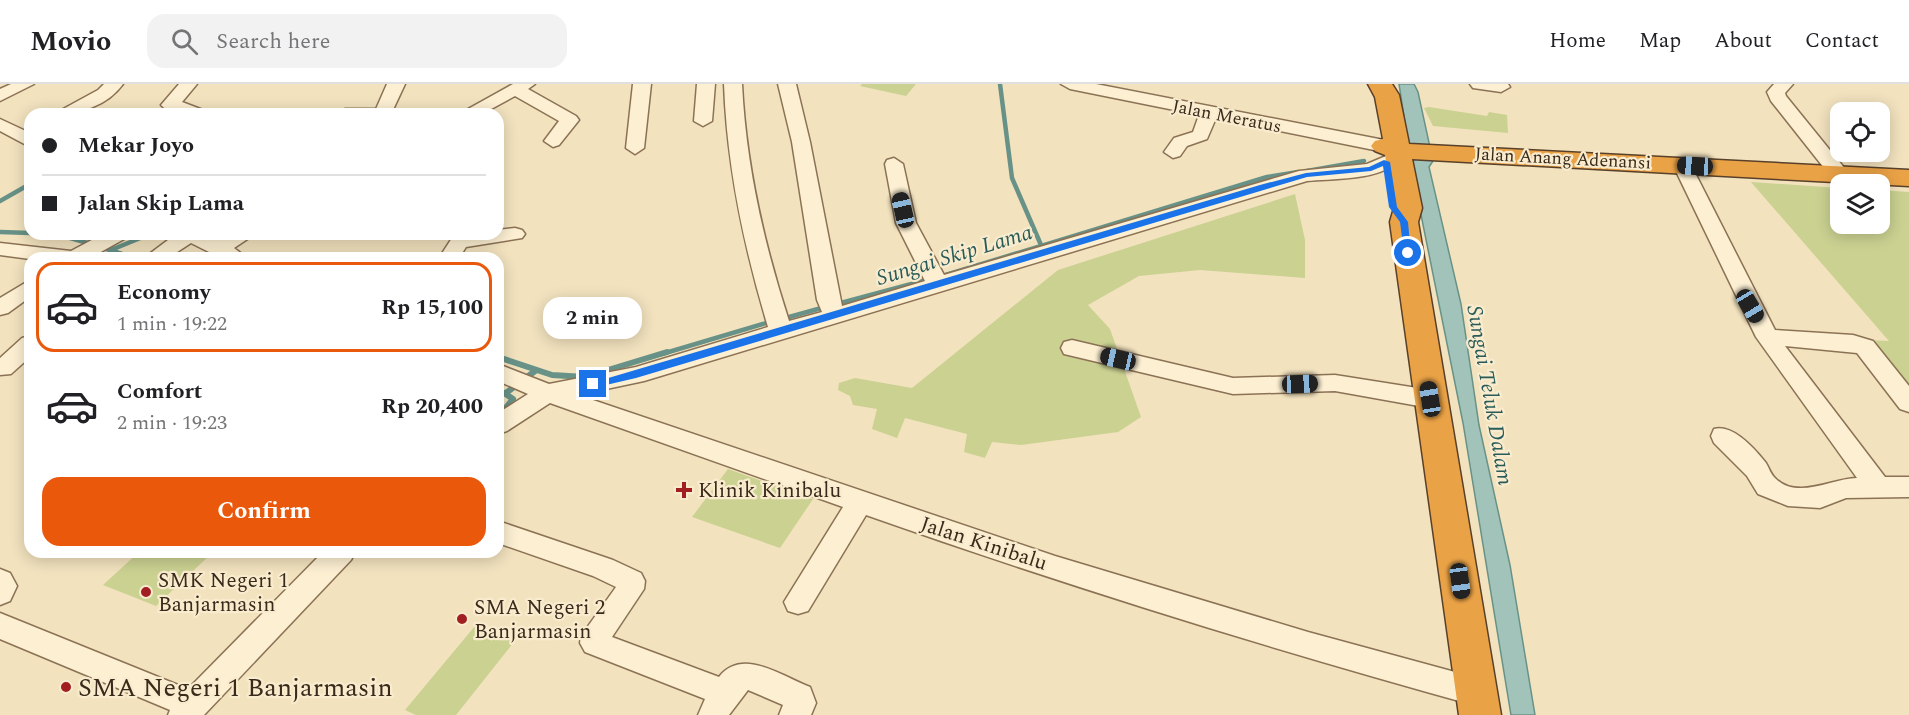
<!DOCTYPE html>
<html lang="en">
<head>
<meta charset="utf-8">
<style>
  :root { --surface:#fff; --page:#f2f2f2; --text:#202124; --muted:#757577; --line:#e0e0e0; --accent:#ea580c }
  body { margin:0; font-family:Spectral,serif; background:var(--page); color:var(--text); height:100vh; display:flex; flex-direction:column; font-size:22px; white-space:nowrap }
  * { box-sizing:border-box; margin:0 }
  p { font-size:20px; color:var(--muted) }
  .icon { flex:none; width:33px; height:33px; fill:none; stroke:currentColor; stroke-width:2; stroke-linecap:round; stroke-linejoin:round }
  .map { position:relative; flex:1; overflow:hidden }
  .drawer { position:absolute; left:24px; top:168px; width:480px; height:306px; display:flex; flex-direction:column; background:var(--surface); border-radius:18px; box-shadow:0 3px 15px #0003 }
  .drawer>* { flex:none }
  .banner { position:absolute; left:24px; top:24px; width:480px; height:132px; border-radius:18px; box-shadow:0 3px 15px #0003; display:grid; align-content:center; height:132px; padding:0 18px; background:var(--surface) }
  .fabs { position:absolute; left:1830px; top:18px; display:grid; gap:12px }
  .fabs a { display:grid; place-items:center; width:60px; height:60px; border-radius:12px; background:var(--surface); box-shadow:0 3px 15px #0003; font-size:30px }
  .end { position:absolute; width:27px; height:27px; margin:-14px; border:8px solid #1a73e8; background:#fff; box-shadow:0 0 0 3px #fff }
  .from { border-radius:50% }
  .bubble { position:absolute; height:42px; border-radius:18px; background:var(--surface); box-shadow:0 3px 15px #0003; font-size:20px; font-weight:700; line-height:42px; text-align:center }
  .car { position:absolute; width:18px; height:36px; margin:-18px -9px; border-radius:8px; box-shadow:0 0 4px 2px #0007; background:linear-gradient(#222 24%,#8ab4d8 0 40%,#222 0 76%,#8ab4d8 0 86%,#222 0) }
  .banner b { display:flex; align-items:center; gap:21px; height:57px; font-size:22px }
  .banner b+b { border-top:2px solid var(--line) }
  .banner i { width:15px; height:15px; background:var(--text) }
  ul { padding:10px 0 0; list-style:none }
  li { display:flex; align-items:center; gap:18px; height:90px; margin:0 12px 9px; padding:0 6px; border:3px solid transparent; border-radius:18px }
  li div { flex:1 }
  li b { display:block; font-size:22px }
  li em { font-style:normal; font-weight:700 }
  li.selected { border-color:var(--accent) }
  li>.icon { width:54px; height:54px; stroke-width:1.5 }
  .button { display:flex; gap:12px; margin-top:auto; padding:12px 18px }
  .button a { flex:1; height:69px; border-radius:18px; background:var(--accent); color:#fff; font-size:24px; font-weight:700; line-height:69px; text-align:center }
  header { display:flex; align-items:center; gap:36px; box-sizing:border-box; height:84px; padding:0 30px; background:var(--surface); border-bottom:2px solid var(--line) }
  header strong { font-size:28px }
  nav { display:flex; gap:33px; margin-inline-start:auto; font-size:21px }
  .search { width:420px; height:54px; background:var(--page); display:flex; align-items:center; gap:15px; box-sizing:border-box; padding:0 21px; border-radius:18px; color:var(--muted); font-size:22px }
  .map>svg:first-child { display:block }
  .green { fill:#cad191 }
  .water { fill:#a2c3b9; stroke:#689287; stroke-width:1.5 }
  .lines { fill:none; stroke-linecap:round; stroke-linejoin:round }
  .stream-far1 { stroke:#689287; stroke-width:4.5 }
  .stream { stroke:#689287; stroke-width:6 }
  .minor-casing { stroke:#8c7255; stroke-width:3 }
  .highway-casing { stroke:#59402a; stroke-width:3 }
  .minor { fill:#fcefd2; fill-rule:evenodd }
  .highway { fill:#eaa246; fill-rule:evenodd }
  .route { fill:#1a73e8 }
  .poi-dot { fill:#a11f20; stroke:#f9ecce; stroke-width:2 }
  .labels { text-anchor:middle; stroke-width:4.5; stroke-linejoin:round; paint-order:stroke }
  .far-street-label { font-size:18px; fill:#3a2a1b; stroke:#f9ecce }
  .poi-label { font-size:21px; fill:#3a2a1b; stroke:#f9ecce; text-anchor:start }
  .street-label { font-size:21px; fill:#3a2a1b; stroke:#f9ecce }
  .water-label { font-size:22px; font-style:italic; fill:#295b58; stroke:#f9ecce }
  .near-poi-label { font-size:26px; fill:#3a2a1b; stroke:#f9ecce; text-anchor:start }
</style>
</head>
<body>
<header>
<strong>Movio</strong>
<div class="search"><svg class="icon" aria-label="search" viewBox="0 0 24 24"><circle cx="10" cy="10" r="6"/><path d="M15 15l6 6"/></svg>Search here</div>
<nav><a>Home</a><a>Map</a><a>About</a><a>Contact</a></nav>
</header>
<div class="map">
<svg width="1909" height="631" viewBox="0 0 1909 631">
  <rect width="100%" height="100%" fill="#f2e2be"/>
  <path class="green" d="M862,0h54l-10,12 -46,-10z
    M1429,23l58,9 2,-4 18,3 1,18 -75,-7 -9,-18z
    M1751,98l89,6v36h40v-34l29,2v207l-49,-59 29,1z
    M1295,110l10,46v38l-105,-8 -61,6 -51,29 22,24 31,88 -23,15 -97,13 -29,-3 -7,16 -21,-6 3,-18 -62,-16 -8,20 -25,-9 5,-20 -24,-4 -3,-9 -12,-6 1,-7 16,-5 57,10 146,-118z
    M728,385l85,30 -33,49 -88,-31z
    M139,468h74l-57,54 -53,-21z
    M475,542l39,16 -58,73h-40l-11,-5z"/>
  <path class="water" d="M1399,0h15l4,8 15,69 -4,6 32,137 18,121 31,140 25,150h-24l-48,-292 -50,-248z"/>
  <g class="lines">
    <path class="stream-far1" d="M1000,0l12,94 29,67
      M1307,87l57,-10
      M0,117l30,-17
      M0,148l30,1
      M42,150l18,1 31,9
      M100,163l35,11
      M111,166l39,-16
      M939,193l328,-100 31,-5
      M837,220l93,-25
      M782,235l43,-12
      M662,270l111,-33"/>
    <path class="stream" d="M498,273l54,18 33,2 82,-25
      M498,305l15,10 -15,18
      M506,309l29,-22"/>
    <defs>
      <path id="minor" d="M11,0h23l-34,17v-12z
        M104,0h19c-16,22 -43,30 -69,30l44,-24z
        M179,0h18l-15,18 21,8 3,4c-16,0 -34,3 -45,-9z
        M387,0h18l-14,30h-55l9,-5h31z
        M513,0h22l-7,5 48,27 3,4 -20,25 -6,2 -9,-6 15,-20 -44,-25 -33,18h-23z
        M633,0h18l-7,64 -9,6 -9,-6z
        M697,0h18l-3,37 -9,5 -9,-5z
        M724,0h18c4,82 22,160 47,237l33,-9 -5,-12 -25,-158 -14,-58h18l14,58 32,164 83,-25 -29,-58 -11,-59 2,-4 7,-2 9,6 13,59 28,52 355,-104 68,-7 19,-8 7,2 2,4c-12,18 -67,17 -88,19l-663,200 -66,14 477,161 253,76 169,46 11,4 4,10 -4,10 -11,4c-206,-57 -410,-120 -611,-191l-58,96 -10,3 -10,-3 -4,-9 59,-95 -293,-104 -43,28 -9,3v-21l30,-19 -30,-13v-17l51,20 87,-17 132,-40c-24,-80 -41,-159 -44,-243z
        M1061,0h35l288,56 9,6 -9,6 -168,-34 -9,21 -20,7 -7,10 -7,2 -9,-6 10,-14 19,-6 6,-17 -129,-26z
        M1470,0h38l2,3 -9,5 -28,-4z
        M1774,0h19l-8,9 1,3 60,74 3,4 -3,4h-14l-61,-77 -4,-9z
        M0,35l30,14v14l-30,-16z
        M1682,75l9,6 84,165 78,5 20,6 36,45v26l-9,-3 -43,-56 -72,-7 100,131h24v20l-63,1 -26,10 -32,-2 -30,-12 -11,-18 -33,-33 -3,-7 3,-7c19,-5 40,19 52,34 3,5 5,12 10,16 22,21 57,-1 81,-1l-101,-141 -83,-172z
        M515,144l7,2 3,4 -3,4 -56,9 -7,11h-20l13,-20 46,-4v-4z
        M103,150h26l-3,4 -36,20 -60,1 -30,-4v-12l71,8z
        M176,150h30l12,6 12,-6h25l-21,14 13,10h-26l-30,-15 -23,15h-24z
        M30,196v17l-22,16 -8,2v-17z
        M30,252v21l-19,17 -11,1v-17l22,-20z
        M1072,256l161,38 102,-3 95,15 8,3 4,6 -4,6 -8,3 -95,-17 -102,3 -169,-40 -3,-6 3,-6z
        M498,437l115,39 28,13 4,8 -1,8 -32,48 107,40c23,-30 63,-1 91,10l6,16 -5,12h-32l4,-10 -35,-15 -19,25h-31l7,-16 -120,-47 -5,-9 1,-7 35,-49 -23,-11 -95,-33z
        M323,468h32l-4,8 -147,155h-36l2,-5 -170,-71v-26l188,76z
        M0,485l10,4 7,13 -7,15 -10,4z"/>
      <path id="highway" d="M1368,0h24l7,11 10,49 500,26v16l-497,-27 10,49 -4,14 83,493h-42l-69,-493 4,-14 -9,-53 -10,-4 -4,-5 4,-5 8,-2 -8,-42z"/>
    </defs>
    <use href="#minor" class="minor-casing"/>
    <use href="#highway" class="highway-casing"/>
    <use href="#minor" class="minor"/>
    <use href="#highway" class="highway"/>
  </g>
  <path class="route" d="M1384,76l6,2 7,45 11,15 3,33 -7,-2 -4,-31 -11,-15 -6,-41 -12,5 -64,6 -671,201 -43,10 -5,-4 672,-199 46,-12 63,-6z"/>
  <g class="poi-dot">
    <path d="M681 397h6v6h6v6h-6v6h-6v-6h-6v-6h6z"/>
    <circle cx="146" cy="508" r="6"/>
    <circle cx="462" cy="535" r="6"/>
    <circle cx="66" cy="603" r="6"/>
  </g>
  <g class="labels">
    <g class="far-street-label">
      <text transform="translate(1227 32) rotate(11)" y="6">Jalan Meratus</text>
      <text transform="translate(1563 74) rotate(3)" y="6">Jalan Anang Adenansi</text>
    </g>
    <g class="poi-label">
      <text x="698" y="413">Klinik Kinibalu</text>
      <text x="158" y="503">SMK Negeri 1<tspan x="158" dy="24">Banjarmasin</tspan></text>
      <text x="474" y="530">SMA Negeri 2<tspan x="474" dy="24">Banjarmasin</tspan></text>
    </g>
    <g class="street-label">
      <text transform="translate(984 459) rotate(18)" y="7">Jalan Kinibalu</text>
    </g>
    <g class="water-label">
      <text transform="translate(954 170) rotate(-17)" y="8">Sungai Skip Lama</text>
      <text transform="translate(1491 311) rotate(80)" y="8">Sungai Teluk Dalam</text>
    </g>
    <g class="near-poi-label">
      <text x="78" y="612">SMA Negeri 1 Banjarmasin</text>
    </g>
  </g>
</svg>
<div class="fabs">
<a><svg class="icon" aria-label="locate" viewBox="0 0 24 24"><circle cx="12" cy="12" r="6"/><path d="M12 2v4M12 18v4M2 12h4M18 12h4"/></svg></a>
<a><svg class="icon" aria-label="layers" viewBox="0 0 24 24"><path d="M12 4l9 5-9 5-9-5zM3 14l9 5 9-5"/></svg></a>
</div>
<i class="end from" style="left:1408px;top:169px"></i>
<i class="end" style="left:593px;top:300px"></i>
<div class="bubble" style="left:543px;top:213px;width:99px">2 min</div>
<i class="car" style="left:1695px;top:82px;rotate:273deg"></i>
<i class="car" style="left:903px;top:126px;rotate:347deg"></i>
<i class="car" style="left:1750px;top:222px;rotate:149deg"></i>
<i class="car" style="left:1118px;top:275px;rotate:283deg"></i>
<i class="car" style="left:1300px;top:300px;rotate:88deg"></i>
<i class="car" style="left:1430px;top:315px;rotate:351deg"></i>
<i class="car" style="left:1460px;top:497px;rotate:172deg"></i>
<div class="banner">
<b><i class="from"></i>Mekar Joyo</b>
<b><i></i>Jalan Skip Lama</b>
</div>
<section class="drawer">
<ul>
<li class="selected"><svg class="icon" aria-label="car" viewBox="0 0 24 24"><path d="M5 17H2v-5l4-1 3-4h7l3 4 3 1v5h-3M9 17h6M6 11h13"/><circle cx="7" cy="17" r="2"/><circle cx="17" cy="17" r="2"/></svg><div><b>Economy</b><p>1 min · 19:22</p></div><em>Rp 15,100</em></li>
<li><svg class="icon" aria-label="car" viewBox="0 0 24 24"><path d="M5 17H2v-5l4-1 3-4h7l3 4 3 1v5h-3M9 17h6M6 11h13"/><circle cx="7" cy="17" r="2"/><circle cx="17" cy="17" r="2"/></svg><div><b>Comfort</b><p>2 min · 19:23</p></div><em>Rp 20,400</em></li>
</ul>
<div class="button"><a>Confirm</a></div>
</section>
</div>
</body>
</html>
